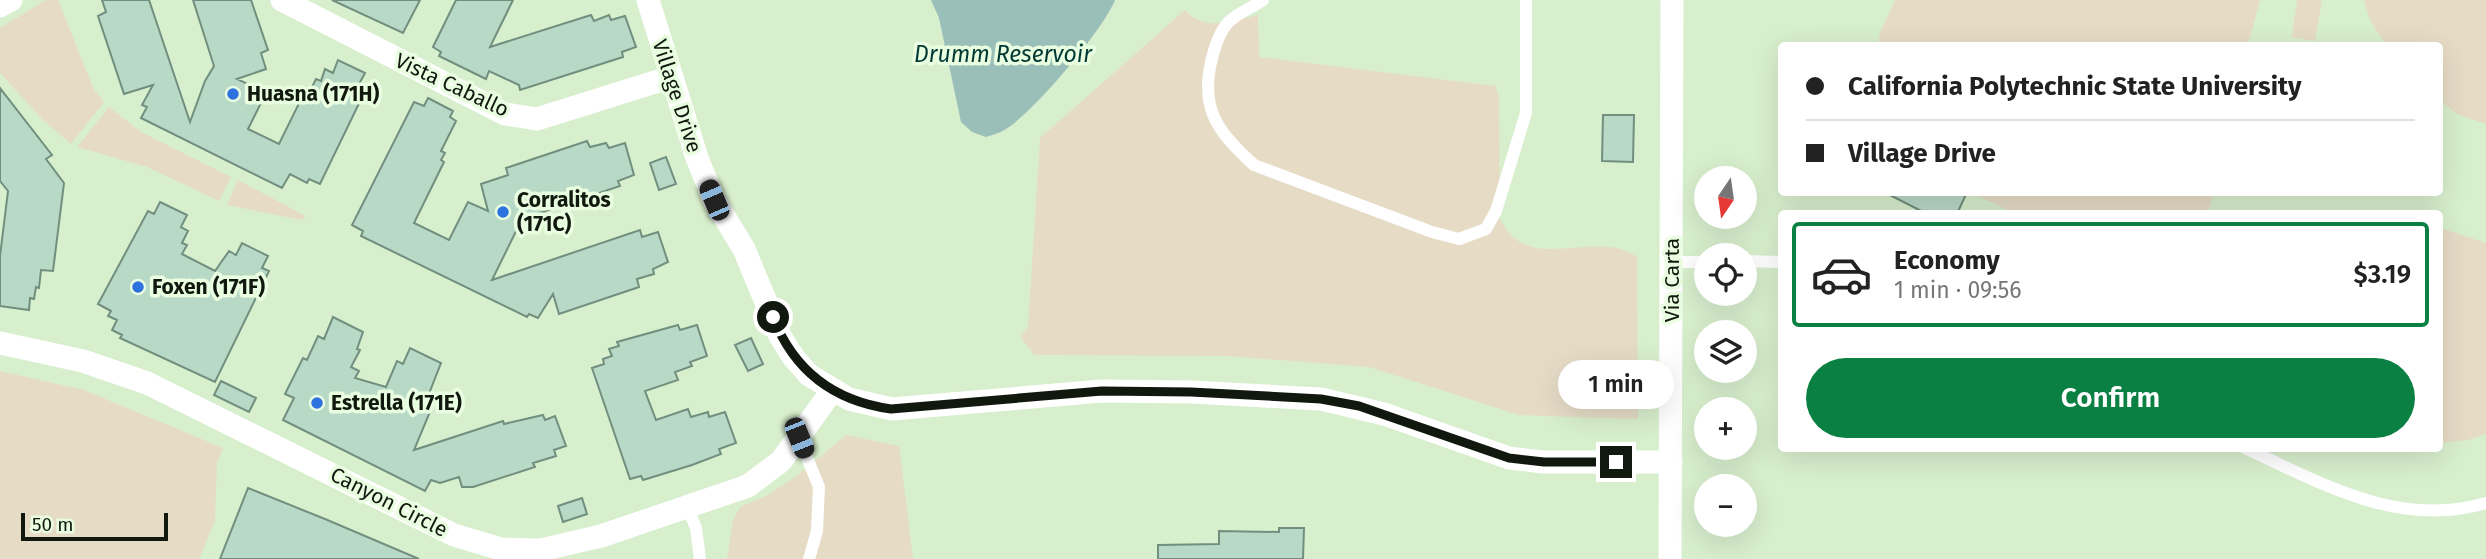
<!DOCTYPE html>
<html lang="en">
<head>
<meta charset="utf-8">
<style>
  :root { --surface:#fff; --page:#f2f2f2; --text:#222; --muted:#767676; --line:#e0e0e0; --accent:#0b8043 }
  body { margin:0; font-family:"Fira Sans",sans-serif; background:var(--page); color:var(--text); height:100vh; display:flex; flex-direction:column; font-size:26px; white-space:nowrap }
  * { box-sizing:border-box; margin:0 }
  p { font-size:23px; color:var(--muted) }
  .icon { flex:none; width:38px; height:38px; fill:none; stroke:currentColor; stroke-width:2; stroke-linecap:round; stroke-linejoin:round }
  .map { position:relative; flex:1; overflow:hidden }
  .details { position:absolute; left:1778px; top:210px; width:665px; height:242px; display:flex; flex-direction:column; background:var(--surface); border-radius:7px; box-shadow:0 7px 28px #0002 }
  .details>* { flex:none }
  .guide { position:absolute; left:1778px; top:42px; width:665px; height:154px; border-radius:7px; box-shadow:0 7px 28px #0002; display:grid; align-content:center; height:154px; padding:0 28px; background:var(--surface) }
  .needle { width:46px; rotate:193deg }
  .fabs { position:absolute; left:1694px; top:166px; display:grid; gap:14px }
  .fabs a { display:grid; place-items:center; width:63px; height:63px; border-radius:50%; background:var(--surface); box-shadow:0 7px 28px #0002; font-size:35px }
  .scale { position:absolute; left:21px; bottom:18px; width:147px; box-sizing:border-box; padding-left:7px; border:4px solid #11180e; border-top:0; font-size:19px; line-height:24px; white-space:nowrap; color:#11180e; -webkit-text-stroke:5px #e9fde0; paint-order:stroke }
  .end { position:absolute; width:32px; height:32px; margin:-16px; border:9px solid #11180e; background:#fff; box-shadow:0 0 0 4px #fff }
  .from { border-radius:50% }
  .bubble { position:absolute; height:49px; border-radius:24px; background:var(--surface); box-shadow:0 7px 28px #0002; font-size:23px; font-weight:600; line-height:49px; text-align:center }
  .car { position:absolute; width:21px; height:42px; margin:-21px -10px; border-radius:9px; box-shadow:0 0 5px 2px #0007; background:linear-gradient(#222 24%,#8ab4d8 0 40%,#222 0 76%,#8ab4d8 0 86%,#222 0) }
  .guide b { display:flex; align-items:center; gap:24px; height:66px; font-size:26px }
  .guide b+b { border-top:2px solid var(--line) }
  .guide i { width:18px; height:18px; background:var(--text) }
  ul { padding:12px 0 0; list-style:none }
  li { display:flex; align-items:center; gap:21px; height:105px; margin:0 14px 10px; padding:0 14px; border:4px solid transparent; border-radius:7px }
  li div { flex:1 }
  li b { display:block; font-size:26px }
  li em { font-style:normal; font-weight:600 }
  li.active { border-color:var(--accent) }
  li>.icon { width:63px; height:63px; stroke-width:1.5 }
  .action { display:flex; gap:14px; margin-top:auto; padding:14px 28px }
  .action a { flex:1; height:80px; border-radius:42px; background:var(--accent); color:#fff; font-size:28px; font-weight:600; line-height:80px; text-align:center }
  .map>svg:first-child { display:block }
  .built { fill:#d8efcd; fill-rule:evenodd }
  .green { fill:#e6dcc6 }
  .water { fill:#9abfb9 }
  .building { fill:#b9d9c7; stroke:#718f7e; stroke-width:2 }
  .lines { fill:none; stroke-linecap:round; stroke-linejoin:round }
  .lane { stroke:#fff; stroke-width:12 }
  .street { stroke:#fff; stroke-width:23 }
  .route { stroke:#11180e; stroke-width:9 }
  .poi-dot { fill:#2e72df; stroke:#e9fde0; stroke-width:2.5 }
  .labels { text-anchor:middle; stroke-width:7; stroke-linejoin:round; paint-order:stroke }
  .street-label { font-size:21px; fill:#11180e; stroke:#e9fde0 }
  .poi-label { font-size:21px; font-weight:bold; fill:#11180e; stroke:#e9fde0; text-anchor:start }
  .water-label { font-size:23px; font-style:italic; fill:#003934; stroke:#e9fde0 }
</style>
</head>
<body>
<div class="map">
<svg width="2486" height="559" viewBox="0 0 2486 559">
  <rect width="100%" height="100%" fill="#e9fde0"/>
  <path class="built" d="M0,0h2486v559h-2486zM1782,46h658v146h-658zM1706,178h39v39h-39zM1782,214h658v234h-658zM1706,256h39v38h-39zM1706,332h39v39h-39zM1706,410h39v38h-39zM1706,486h39v39h-39z"/>
  <path class="green" d="M46,0h12l35,88 11,14 -33,42 -29,-25 -42,-46v-45z
    M1895,0h365l-12,45h-370l2,-12z
    M2297,0h25l-7,41 -23,-4z
    M2364,0h122v124l-27,-9 -19,-14v-55l-54,-1 -16,-25z
    M1185,10c19,23 49,10 73,5l1,42 237,29 3,11 1,122c29,59 95,7 137,38l1,162 -119,-4 -150,-48 -142,-11 -193,-1 -14,-19 8,-8 12,-190z
    M109,107l32,25 90,45 -12,24 -72,-34 -70,-20z
    M238,180l68,36 -4,4 -75,-15z
    M1972,193h241l-5,21 -194,-1z
    M2440,228l46,15v191l-18,6 -28,3z
    M0,371l84,19 139,58 -6,14 -2,59 -16,38h-199z
    M846,435l53,11 14,113h-186l6,-39 7,-13 28,-12 30,-20z"/>
  <path class="water" d="M931,0h184c-12,30 -81,112 -109,129 -6,4 -14,6 -20,8l-14,-5 -11,-10 -22,-104z"/>
  <path class="building" d="M102,0h47l41,122 15,-41 9,-15 -21,-66h58l17,50 -7,3 5,16 -29,10 29,14 -18,36 31,15 28,-57 4,2 5,-10 5,2 4,-12 8,4 5,-13 27,13 -7,13 8,3 -46,95 -11,-5 -2,4 -17,-9 -8,14 -141,-70 6,-11 -5,-2 11,-20 -29,9 -26,-78 8,-4z
    M332,0h88l-17,33z
    M456,0h57l-23,47 101,-32 3,6 15,-6 2,5 14,-4 11,31 -14,5 1,5 -103,33 -1,-5 -30,-14 -3,8 -47,-23 2,-4 -8,-5z
    M0,88l52,67 -6,4 18,24 -11,88 -12,-1 -2,18 -3,-1 -2,12 -4,-1 -1,12 -29,-4v-50l8,-65 -8,-10z
    M428,98l25,13 -3,6 6,4 -15,30 4,2 -4,7 3,2 -30,61 35,17 19,-38 20,9 -7,-27 27,-9 -2,-7 81,-27 3,6 16,-4 3,5 16,-5 9,32 -16,6 2,5 -98,33 -30,61 148,-50 2,7 16,-5 10,30 -15,7 1,5 -17,5 2,8 -80,27 -6,-20 -15,24 -9,-4 -2,3 -166,-81 2,-5 -11,-6 62,-123 10,4z
    M1603,115h31l-1,47 -31,-1z
    M666,157l10,27 -17,6 -9,-27z
    M1884,192h83l-10,22h-30z
    M160,202l27,13 -6,12 7,4 -6,12 5,2 -5,9 33,17 14,-20 7,4 6,-12 26,13 -6,12 7,3 -54,111 -95,-44 2,-3 -10,-5 5,-10 -9,-4 3,-5 -13,-7 50,-93 6,3z
    M333,317l30,15 -6,17 3,1 -9,17 8,4 -4,7 31,9 11,-26 6,3 7,-16 31,15 -16,41 7,3 -18,43 89,-29 1,3 39,-9 2,5 10,-4 11,30 -12,4 2,6 -23,7 2,4 -62,20h-11l-3,-10 -19,6 -9,-3 -6,11 -142,-71 11,-22 -9,-4 18,-36 4,2 11,-24 6,3z
    M678,325l2,5 17,-5 10,31 -17,6 2,4 -17,6 3,8 -33,11 11,29 32,-11 3,8 17,-5 1,5 16,-5 11,31 -17,6 2,5 -29,11 -49,15 -2,-4 -11,3 -38,-111 12,-4 -1,-5 9,-3 -3,-7 10,-3 -2,-4z
    M751,338l12,26 -15,7 -13,-26z
    M221,381l35,17 -7,14 -35,-17z
    M248,488l77,31 94,40h-199z
    M582,498l5,16 -24,8 -5,-16z
    M1279,528h25l-1,31h-145v-14l61,-1v-13l60,1z"/>
  <g class="lines">
    <path class="lane" d="M1263,0c-10,7 -23,12 -32,20 -10,8 -16,26 -19,38 -13,51 6,74 42,107l178,67 27,7 27,-10 10,-18 30,-98v-113
      M1745,261l37,1
      M1672,262h34
      M799,438l20,49 -2,44 -8,28
      M2245,448c76,35 154,81 241,55
      M687,506l9,22 4,31"/>
    <path class="street" d="M282,0l223,114 32,5 134,-42
      M648,0l49,158 17,42 30,49 36,87 14,22 15,17 40,24 43,10 210,-18 89,1 130,7 63,15 125,44 34,4h128
      M0,6l11,-6
      M0,343l83,18 64,22 307,152 47,14 40,1 60,-14 147,-50 33,-25 51,-70
      M1670,559l2,-559"/>
  </g>
  <g class="lines">
    <path class="route" d="M773,317c21,54 61,84 118,92l211,-18 89,1 130,7 38,7 150,52 35,4h72"/>
  </g>
  <g class="poi-dot">
    <circle cx="233" cy="94" r="7"/>
    <circle cx="503" cy="212" r="7"/>
    <circle cx="138" cy="287" r="7"/>
    <circle cx="317" cy="403" r="7"/>
  </g>
  <g class="labels">
    <g class="street-label">
      <text transform="translate(452 85) rotate(25)" y="7">Vista Caballo</text>
      <text transform="translate(677 96) rotate(72)" y="7">Village Drive</text>
      <text transform="translate(1672 280) rotate(-90)" y="7">Via Carta</text>
      <text transform="translate(389 502) rotate(27)" y="7">Canyon Circle</text>
    </g>
    <g class="poi-label">
      <text x="247" y="101">Huasna (171H)</text>
      <text x="517" y="207">Corralitos<tspan x="517" dy="24">(171C)</tspan></text>
      <text x="152" y="294">Foxen (171F)</text>
      <text x="331" y="410">Estrella (171E)</text>
    </g>
    <g class="water-label">
      <text x="1003" y="62">Drumm Reservoir</text>
    </g>
  </g>
</svg>
<div class="fabs">
<a><svg class="needle" viewBox="-14 -14 28 28"><path d="M0-13l5 13h-10z" fill="#e53935"/><path d="M0 13l5-13h-10z" fill="#767676"/></svg></a>
<a><svg class="icon" aria-label="locate" viewBox="0 0 24 24"><circle cx="12" cy="12" r="6"/><path d="M12 2v4M12 18v4M2 12h4M18 12h4"/></svg></a>
<a><svg class="icon" aria-label="layers" viewBox="0 0 24 24"><path d="M12 4l9 5-9 5-9-5zM3 14l9 5 9-5"/></svg></a>
<a>+</a>
<a>−</a>
</div>
<div class="scale">50 m</div>
<i class="end from" style="left:773px;top:317px"></i>
<i class="end" style="left:1616px;top:462px"></i>
<div class="bubble" style="left:1558px;top:360px;width:116px">1 min</div>
<i class="car" style="left:714px;top:200px;rotate:337deg"></i>
<i class="car" style="left:799px;top:438px;rotate:158deg"></i>
<div class="guide">
<b><i class="from"></i>California Polytechnic State University</b>
<b><i></i>Village Drive</b>
</div>
<section class="details">
<ul>
<li class="active"><svg class="icon" aria-label="car" viewBox="0 0 24 24"><path d="M5 17H2v-5l4-1 3-4h7l3 4 3 1v5h-3M9 17h6M6 11h13"/><circle cx="7" cy="17" r="2"/><circle cx="17" cy="17" r="2"/></svg><div><b>Economy</b><p>1 min · 09:56</p></div><em>$3.19</em></li>
</ul>
<div class="action"><a>Confirm</a></div>
</section>
</div>
</body>
</html>
